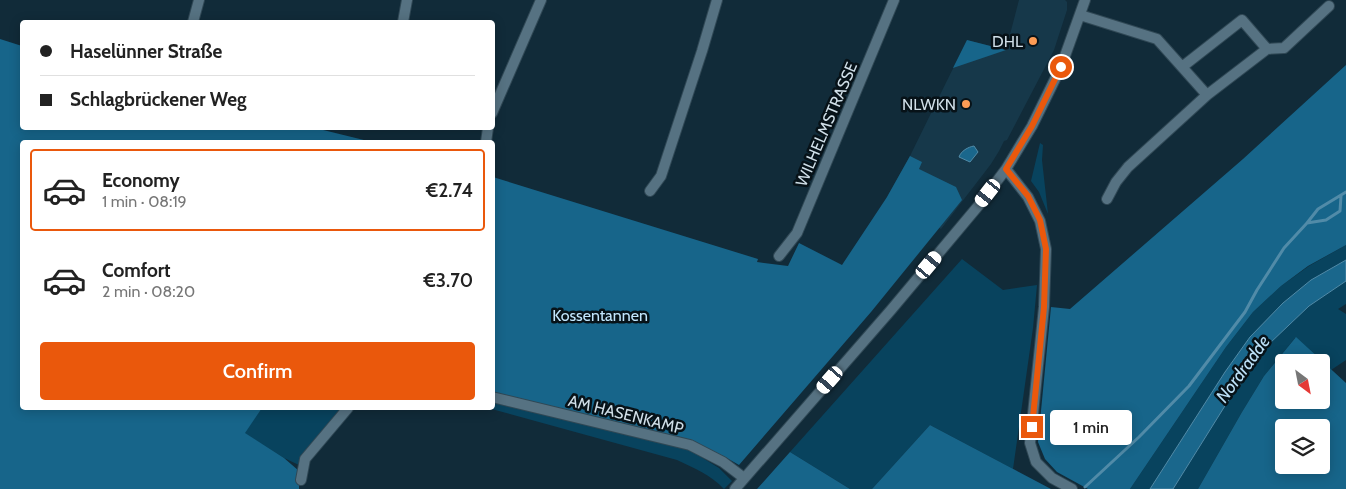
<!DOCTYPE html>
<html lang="en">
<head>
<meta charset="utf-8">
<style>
  :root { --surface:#fff; --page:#f6f6f6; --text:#222; --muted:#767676; --line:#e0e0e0; --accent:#ea580c }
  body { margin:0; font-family:Cabin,sans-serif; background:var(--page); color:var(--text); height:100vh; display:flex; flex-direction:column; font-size:19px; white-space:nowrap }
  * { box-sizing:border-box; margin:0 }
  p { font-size:16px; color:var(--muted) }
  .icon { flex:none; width:28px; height:28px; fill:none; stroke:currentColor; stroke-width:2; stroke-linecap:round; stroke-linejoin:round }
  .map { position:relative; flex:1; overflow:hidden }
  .side { position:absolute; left:20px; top:140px; width:475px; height:270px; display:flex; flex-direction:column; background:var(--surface); border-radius:5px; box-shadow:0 2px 12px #0003 }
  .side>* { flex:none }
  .guide { position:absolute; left:20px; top:20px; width:475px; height:110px; border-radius:5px; box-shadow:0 2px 12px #0003; display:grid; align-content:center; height:110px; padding:0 20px; background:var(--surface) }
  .needle { width:32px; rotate:148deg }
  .tools { position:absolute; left:1275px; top:354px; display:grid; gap:10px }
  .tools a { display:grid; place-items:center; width:55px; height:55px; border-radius:5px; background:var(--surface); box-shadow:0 2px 12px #0003; font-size:25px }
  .end { position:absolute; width:22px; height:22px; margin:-11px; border:6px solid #ea580c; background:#fff; box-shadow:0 0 0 2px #fff }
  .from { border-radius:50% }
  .bubble { position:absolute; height:35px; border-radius:5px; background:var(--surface); box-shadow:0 2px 12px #0003; font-size:16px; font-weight:600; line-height:35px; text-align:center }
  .car { position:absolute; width:15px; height:30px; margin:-15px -8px; border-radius:6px; box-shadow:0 0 4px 1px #0007; background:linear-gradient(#fff 24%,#345 0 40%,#fff 0 76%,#345 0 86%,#fff 0) }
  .guide b { display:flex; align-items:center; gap:18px; height:48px; font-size:19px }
  .guide b+b { border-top:1px solid var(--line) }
  .guide i { width:12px; height:12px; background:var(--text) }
  ul { padding:9px 0 0; list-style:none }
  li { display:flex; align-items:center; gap:15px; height:82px; margin:0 10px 8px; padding:0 10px; border:2px solid transparent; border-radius:5px }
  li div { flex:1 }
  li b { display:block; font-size:19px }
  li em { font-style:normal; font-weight:600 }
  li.on { border-color:var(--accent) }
  li>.icon { width:45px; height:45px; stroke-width:1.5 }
  .primary-button { display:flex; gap:10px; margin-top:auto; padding:10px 20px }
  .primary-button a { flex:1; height:58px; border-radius:5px; background:var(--accent); color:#fff; font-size:20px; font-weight:600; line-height:58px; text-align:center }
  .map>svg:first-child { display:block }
  .built { fill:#16384a }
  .green { fill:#08435e }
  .forest { fill:#17658a; fill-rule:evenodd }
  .water { fill:#1a678c; stroke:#518ba8 }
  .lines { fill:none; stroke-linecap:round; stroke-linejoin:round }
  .stream { stroke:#518ba8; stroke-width:3 }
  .minor-casing { stroke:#304855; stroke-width:12 }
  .minor { stroke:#567282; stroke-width:10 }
  .route { stroke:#ea580c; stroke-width:6 }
  .poi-dot { fill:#fd9c55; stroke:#071218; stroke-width:2 }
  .labels { text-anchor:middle; stroke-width:5; stroke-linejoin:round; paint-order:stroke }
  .poi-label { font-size:16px; fill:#d0dfe8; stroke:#071218; text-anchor:end }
  .street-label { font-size:16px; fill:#d0dfe8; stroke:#071218 }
  .park-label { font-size:16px; fill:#c3e7fe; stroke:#071218 }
  .water-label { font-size:18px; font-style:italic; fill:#bee2f9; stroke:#071218 }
</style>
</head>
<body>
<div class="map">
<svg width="1346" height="489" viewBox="0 0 1346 489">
  <rect width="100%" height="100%" fill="#112b39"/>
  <path class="built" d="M1019,0h46l2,2v8l-13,40 -47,90 -3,1 -5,10 -8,13 -50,65 -54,-32 23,-41 57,-116 39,10z"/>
  <path class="green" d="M1040,143l3,2 -1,15 6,54 -9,-22 -8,-11z
    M1346,245v15l-35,20 -28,23 -33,34 -25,35 -75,117h-20l96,-142 27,-35 28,-26 28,-20z
    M962,259l41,31 34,-5 -4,43 -20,141 -83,-44 -58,64h-22l-60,-37z
    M1346,281v23l-8,5 8,5v46l-15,10 -36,-32 -31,38 -22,36 -44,77h-25l55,-88 41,-57 40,-38z
    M493,401l195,48 31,19 13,13 -8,8c-13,-14 -30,-21 -47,-29l-189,-52h4z
    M262,408h79l-39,49 -3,8 -15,-7 -40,-25z"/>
  <path class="forest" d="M0,39l22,7v82h293l57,14h-350v266h240l-17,25 39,25 15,13v18h-299z
    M967,40l39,10 -53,18z
    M1346,65v180l-38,21 -27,20 -28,26 -27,35 -96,142h-42l-31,-17 -12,-13 -7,-17 13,-135 19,2 173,-150z
    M910,156l12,6 -3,7 37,18 6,13 -91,112 -132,153 -14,-8 -34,-15 -198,-49v-216l265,82 -1,3 31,4 11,-23 43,22 45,-68z
    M1296,337l50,46v106h-148l44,-77 22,-36zM1321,362v38h-37v-38zM1284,428h37v37h-37z
    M930,425l121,64h-179z
    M790,452l60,37h-93z"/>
  <path class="water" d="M974,146l4,6 -8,10 -11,-5c2,-6 9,-10 15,-11z
    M1346,260v21l-37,25 -40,38 -41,57 -55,88h-23l75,-117 25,-35 33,-34 28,-23z"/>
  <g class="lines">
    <path class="stream" d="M1307,223l19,-3 14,-9 1,-15
      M1085,487l54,-50 50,-51 56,-74 12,-22 27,-42 23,-25 11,-14 28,-17"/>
    <defs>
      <path id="minor" d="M1080,15l77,24 50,56
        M193,22l6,-22
        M403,22l4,-22
        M1182,67l60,-47 25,29
        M492,113l49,-113
        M486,142l2,-14
        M1006,169l22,28 12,24 6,28 -2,58 -14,136 6,19 16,16 20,11
        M650,191l11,-15 41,-125 15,-51
        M1107,199l9,-17 12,-15 79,-72 60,-46 17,-1 45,-42
        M779,256l18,-23 97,-233
        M492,397l198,48 33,17 21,16
        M301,480l4,-21 43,-51
        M735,489l156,-179 88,-105 27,-36 26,-43 29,-59 24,-67"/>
    </defs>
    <use href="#minor" class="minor-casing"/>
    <use href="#minor" class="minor"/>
  </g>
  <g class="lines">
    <path class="route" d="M1032,427l12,-120 2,-58 -6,-29 -12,-24 -22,-27 26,-43 29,-59"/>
  </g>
  <g class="poi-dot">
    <circle cx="1033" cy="41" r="5"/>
    <circle cx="966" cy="104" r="5"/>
  </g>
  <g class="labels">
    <g class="poi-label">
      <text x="1023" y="47">DHL</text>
      <text x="956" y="110">NLWKN</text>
    </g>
    <g class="street-label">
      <text transform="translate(826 124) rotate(-67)" y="6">WILHELMSTRASSE</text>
      <text transform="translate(626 414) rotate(14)" y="6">AM HASENKAMP</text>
    </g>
    <g class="park-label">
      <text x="600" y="321">Kossentannen</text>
    </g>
    <g class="water-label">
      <text transform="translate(1243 369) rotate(-54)" y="6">Nordradde</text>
    </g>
  </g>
</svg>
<div class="tools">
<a><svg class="needle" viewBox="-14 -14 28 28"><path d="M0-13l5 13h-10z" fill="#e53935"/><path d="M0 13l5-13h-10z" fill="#767676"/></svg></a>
<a><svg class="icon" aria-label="layers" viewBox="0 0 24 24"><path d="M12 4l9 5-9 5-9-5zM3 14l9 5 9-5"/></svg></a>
</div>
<i class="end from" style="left:1061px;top:67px"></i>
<i class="end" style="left:1032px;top:427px"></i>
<div class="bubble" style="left:1050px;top:410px;width:82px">1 min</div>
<i class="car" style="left:988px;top:193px;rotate:218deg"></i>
<i class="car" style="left:929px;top:265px;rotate:40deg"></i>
<i class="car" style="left:830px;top:380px;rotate:221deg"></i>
<div class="guide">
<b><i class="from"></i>Haselünner Straße</b>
<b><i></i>Schlagbrückener Weg</b>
</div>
<section class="side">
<ul>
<li class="on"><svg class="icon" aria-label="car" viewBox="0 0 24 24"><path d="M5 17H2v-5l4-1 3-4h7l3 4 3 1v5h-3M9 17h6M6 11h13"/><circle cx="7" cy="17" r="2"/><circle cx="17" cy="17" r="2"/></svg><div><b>Economy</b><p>1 min · 08:19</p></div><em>€2.74</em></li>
<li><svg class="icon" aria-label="car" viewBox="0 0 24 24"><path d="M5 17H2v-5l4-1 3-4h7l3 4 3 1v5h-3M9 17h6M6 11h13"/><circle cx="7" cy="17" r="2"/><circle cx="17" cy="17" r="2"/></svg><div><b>Comfort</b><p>2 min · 08:20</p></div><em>€3.70</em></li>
</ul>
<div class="primary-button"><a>Confirm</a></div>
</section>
</div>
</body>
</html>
